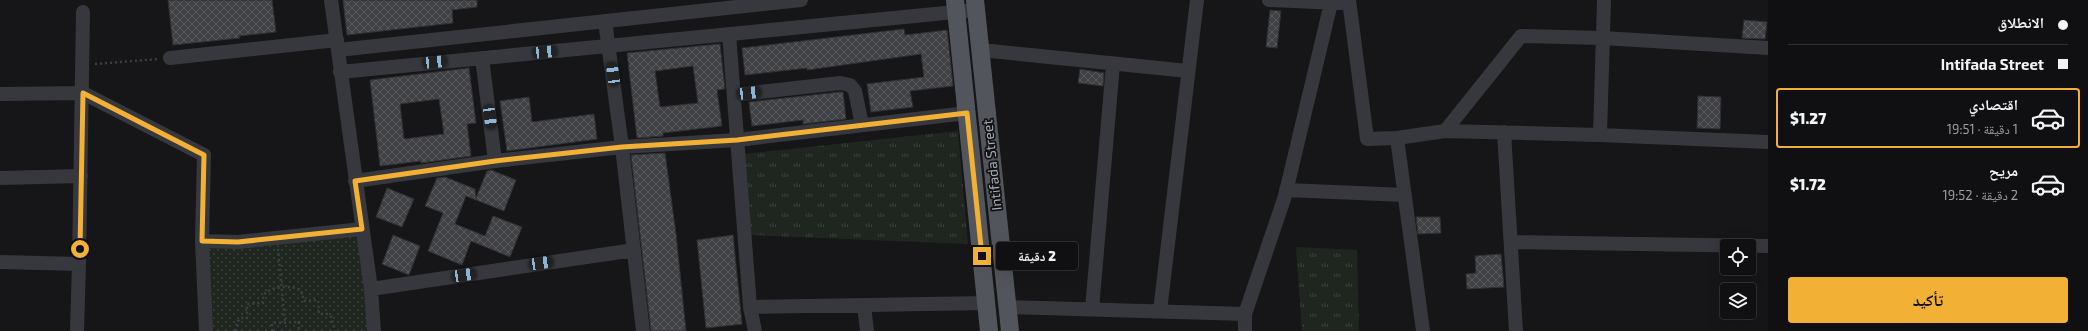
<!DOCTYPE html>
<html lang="ar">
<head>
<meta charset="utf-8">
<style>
  :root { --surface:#101012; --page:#1e1e20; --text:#f1f3f6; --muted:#9c9d9f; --line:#303032; --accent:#f2b134 }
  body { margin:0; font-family:"Exo 2","Noto Naskh Arabic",sans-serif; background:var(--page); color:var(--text); direction:rtl; height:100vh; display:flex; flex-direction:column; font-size:15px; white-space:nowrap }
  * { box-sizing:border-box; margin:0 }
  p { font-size:13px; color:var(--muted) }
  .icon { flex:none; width:22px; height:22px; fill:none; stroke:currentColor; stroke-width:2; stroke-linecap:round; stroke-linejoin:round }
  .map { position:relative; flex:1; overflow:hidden; direction:ltr }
  .sheet { display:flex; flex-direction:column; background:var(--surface); width:320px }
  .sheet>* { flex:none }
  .hud { display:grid; align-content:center; height:88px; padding:0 20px; background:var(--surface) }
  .buttons { position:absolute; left:1720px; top:239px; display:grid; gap:8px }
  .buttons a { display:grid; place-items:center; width:36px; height:36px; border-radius:4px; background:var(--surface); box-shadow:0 4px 16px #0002,0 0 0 1px var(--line); font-size:20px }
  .end { position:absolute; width:18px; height:18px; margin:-9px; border:5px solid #f2b134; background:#111; box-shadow:0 0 0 2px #111 }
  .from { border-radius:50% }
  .bubble { position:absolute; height:28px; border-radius:4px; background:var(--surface); box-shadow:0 4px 16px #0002,0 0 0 1px var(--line); font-size:13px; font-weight:800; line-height:28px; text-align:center; direction:rtl }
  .car { position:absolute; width:12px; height:24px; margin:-12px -6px; border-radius:5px; box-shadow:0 0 3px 1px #0007; background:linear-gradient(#222 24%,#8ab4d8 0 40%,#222 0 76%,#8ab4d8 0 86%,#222 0) }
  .hud b { display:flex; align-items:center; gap:14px; height:38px; font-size:15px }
  .hud b+b { border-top:1px solid var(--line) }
  .hud i { width:10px; height:10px; background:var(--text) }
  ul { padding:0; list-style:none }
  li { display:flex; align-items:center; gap:12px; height:60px; margin:0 8px 6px; padding:0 12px; border:2px solid transparent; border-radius:4px }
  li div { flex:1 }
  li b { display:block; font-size:15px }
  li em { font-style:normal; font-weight:800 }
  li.on { border-color:var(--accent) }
  li>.icon { width:36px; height:36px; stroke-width:1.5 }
  .action { display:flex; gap:8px; margin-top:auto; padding:8px 20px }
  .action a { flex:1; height:46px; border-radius:4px; background:var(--accent); color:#111; font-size:16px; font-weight:800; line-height:46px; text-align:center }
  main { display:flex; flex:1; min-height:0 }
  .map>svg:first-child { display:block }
  .grass { fill:url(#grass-tufts) }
  .park { fill:url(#park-dots) }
  .building { fill:url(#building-cross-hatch); stroke:#303034; fill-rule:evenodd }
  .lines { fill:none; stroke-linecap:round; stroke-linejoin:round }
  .path { stroke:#3d3f44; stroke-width:2.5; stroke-dasharray:2 3; stroke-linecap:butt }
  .minor { stroke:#37383d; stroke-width:14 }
  .major { stroke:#53555c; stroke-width:18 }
  .route { stroke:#f2b134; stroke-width:5 }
  .labels { text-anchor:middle; stroke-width:3.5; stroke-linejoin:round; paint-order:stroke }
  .street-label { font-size:14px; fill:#a8adb8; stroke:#111113 }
</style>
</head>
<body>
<main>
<section class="sheet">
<div class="hud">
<b><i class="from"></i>الانطلاق</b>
<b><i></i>Intifada Street</b>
</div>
<ul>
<li class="on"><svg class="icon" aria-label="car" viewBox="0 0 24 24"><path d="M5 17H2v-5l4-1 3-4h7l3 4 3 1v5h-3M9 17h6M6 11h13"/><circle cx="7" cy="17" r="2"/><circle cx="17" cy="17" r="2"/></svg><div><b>اقتصادي</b><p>1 دقيقة · 19:51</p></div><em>$1.27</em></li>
<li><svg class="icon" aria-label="car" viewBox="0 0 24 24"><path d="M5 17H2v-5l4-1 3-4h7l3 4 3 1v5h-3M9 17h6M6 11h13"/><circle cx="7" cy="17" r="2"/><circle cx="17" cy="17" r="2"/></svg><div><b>مريح</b><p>2 دقيقة · 19:52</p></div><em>$1.72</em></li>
</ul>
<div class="action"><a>تأكيد</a></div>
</section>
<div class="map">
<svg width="1768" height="331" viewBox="0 0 1768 331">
  <defs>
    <pattern id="grass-tufts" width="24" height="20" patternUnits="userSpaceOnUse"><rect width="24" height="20" fill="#1e261f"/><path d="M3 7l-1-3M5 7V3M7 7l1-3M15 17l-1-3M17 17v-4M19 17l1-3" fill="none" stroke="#3c433d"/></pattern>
    <pattern id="park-dots" width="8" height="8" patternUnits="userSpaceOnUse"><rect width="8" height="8" fill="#1e261f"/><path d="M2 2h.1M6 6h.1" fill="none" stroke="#3c433d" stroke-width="1.8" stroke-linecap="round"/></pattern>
    <pattern id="building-cross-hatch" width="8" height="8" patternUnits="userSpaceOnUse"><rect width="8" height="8" fill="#404145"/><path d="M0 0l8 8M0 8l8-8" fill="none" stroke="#595a5e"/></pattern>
  </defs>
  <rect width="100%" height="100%" fill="#161618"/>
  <path class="grass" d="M958,131l10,113 -218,-9 -7,-81z
    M1296,247l61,3 2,81h-57z"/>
  <path class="park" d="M358,233l12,98h-160l-6,-87z"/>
  <path class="building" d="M168,0h104l4,32 -37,4 1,2 -67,7z
    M343,0h134v7l-25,3 1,13 -106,12z
    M1270,10l11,1 -4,37 -11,-1z
    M1744,20l23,2 -2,17 -23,-1z
    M904,29l1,6 42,-5 2,17 4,39 -43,5 3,16 -42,5 -4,-28 57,-7 -3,-23 -114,16v-2l-62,7 -3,-27z
    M720,44l5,45 -8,1 5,36 -59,7v3l-26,2 -10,-85zM693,66l5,37 -38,4 -5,-36z
    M469,68l7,55 -9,1 4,32 -50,7v-2l-41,5 -10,-86zM439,99l5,35 -40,5 -4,-35z
    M1080,69l24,4 -1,13 -25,-3z
    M840,92h3l3,27 -43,5v-4l-51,6 -3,-24z
    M1698,96l23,1 -1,32 -23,-1z
    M529,97l3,25 62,-8 3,25 -90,12 -7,-50z
    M665,153l11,81 10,97h-35l-20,-176z
    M491,170l25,10 -12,31 -38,-15 -11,28 30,12 8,-20 29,11 -12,30 -39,-16 -9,24 -34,-14 15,-38 -18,-7 12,-28 8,-1 30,12 1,9 11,-27z
    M387,188l27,11 -12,28 -26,-10z
    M1416,217h24l1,16 -23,1z
    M393,235l27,11 -11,29 -27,-11z
    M733,235l9,89 -36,4 -9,-88z
    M1501,254l3,33 -37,2 -1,-15 10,-1 -1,-17z"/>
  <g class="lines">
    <path class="path" d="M95,64l63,-5
      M278,249l7,73
      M236,331l1,-9 4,-4h6v-14l16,-1v-7c6,-10 29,-11 38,-6l3,11 14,-1 1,14h8l4,3 4,14
      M272,331v-8l27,-1v9"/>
    <path class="minor" d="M331,0l40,289 3,42
      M1269,0l71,3
      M1349,0l18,139 30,-1 48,-7 155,4 168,7
      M605,21l17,126 21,184
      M729,34l21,273 5,24
      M338,50l463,-50
      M980,50l208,21
      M170,58l167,-18
      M482,58l13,103
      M340,72l636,-62
      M0,94l83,-1 121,62 -2,86 4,90
      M734,95l106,-12 10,2 5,6 7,34
      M1445,131l76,-95 82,2 165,10
      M1504,132l12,199
      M1600,135l4,-135
      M1397,138l26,193
      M0,178l81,-2
      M355,181l140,-20 127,-14 115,-7 230,-27
      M1286,190l119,5
      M202,241l36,1 124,-13
      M1511,242l257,4
      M0,262l79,2
      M371,289l263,-39
      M864,306l3,25
      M750,307l237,-4
      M1007,307l238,7
      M1092,309l21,-245
      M1160,311l37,-311
      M77,331l2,-67 4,-252
      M1245,331v-17l40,-118 46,-193"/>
    <path class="major" d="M955,0l34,331
      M975,0l35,331"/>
  </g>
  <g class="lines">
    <path class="route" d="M80,249l3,-156 121,62 -2,86 36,1 124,-13 -7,-48 140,-20 127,-14 115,-7 230,-27 15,143"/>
  </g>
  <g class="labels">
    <g class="street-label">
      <text transform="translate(992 165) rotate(-96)" y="5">Intifada Street</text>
    </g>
  </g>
</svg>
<div class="buttons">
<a><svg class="icon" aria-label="locate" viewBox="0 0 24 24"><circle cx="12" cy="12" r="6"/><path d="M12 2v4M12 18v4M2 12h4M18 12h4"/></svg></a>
<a><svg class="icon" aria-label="layers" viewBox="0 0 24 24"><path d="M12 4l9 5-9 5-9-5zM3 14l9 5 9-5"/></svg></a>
</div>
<i class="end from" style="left:80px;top:249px"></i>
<i class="end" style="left:982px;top:256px"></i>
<div class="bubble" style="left:996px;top:242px;width:82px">2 دقيقة</div>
<i class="car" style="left:545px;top:52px;rotate:85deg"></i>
<i class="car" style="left:435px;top:62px;rotate:85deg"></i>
<i class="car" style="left:613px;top:74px;rotate:352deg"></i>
<i class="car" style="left:749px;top:93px;rotate:84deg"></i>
<i class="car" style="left:490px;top:117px;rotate:172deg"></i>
<i class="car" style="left:541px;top:263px;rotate:82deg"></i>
<i class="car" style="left:464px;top:275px;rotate:82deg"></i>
</div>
</main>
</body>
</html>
